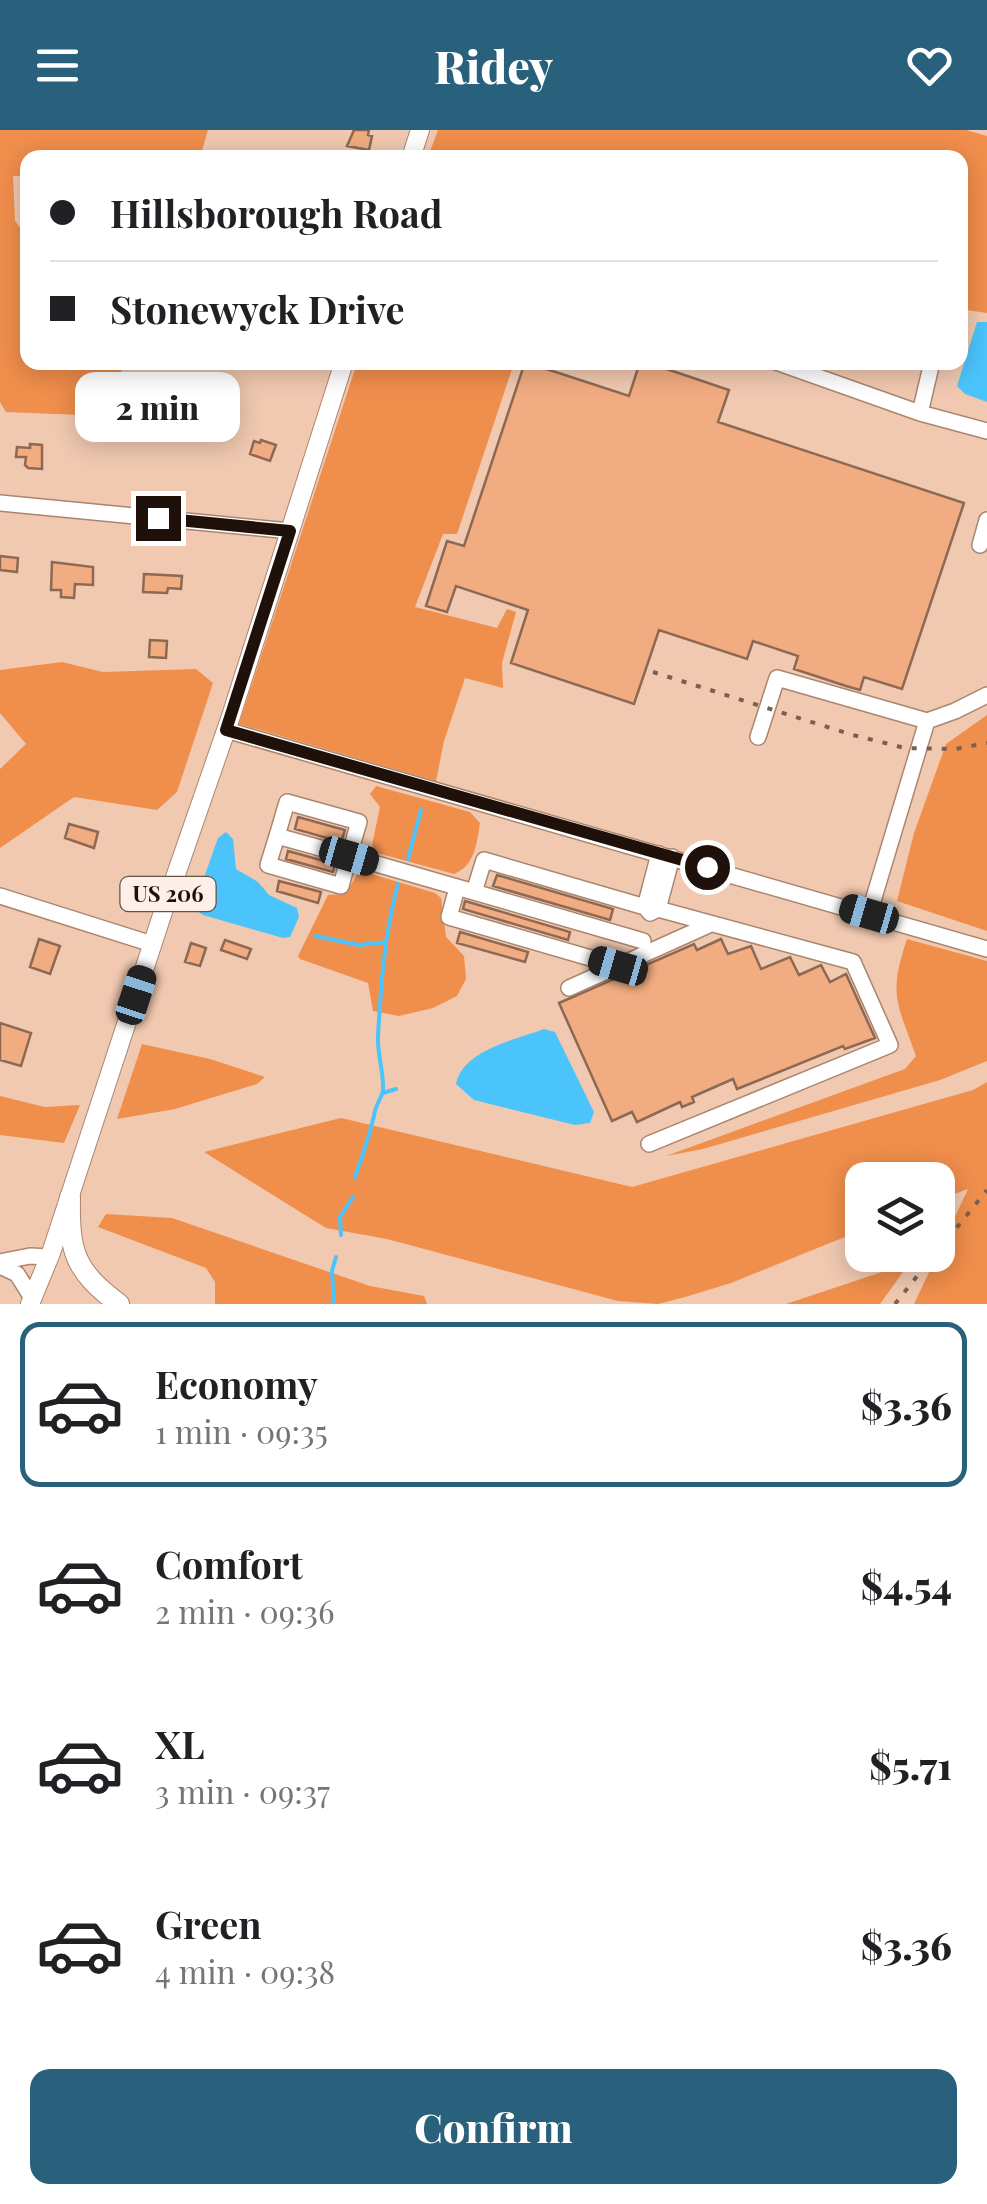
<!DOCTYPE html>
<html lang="en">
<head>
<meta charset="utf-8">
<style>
  :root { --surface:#fff; --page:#f2f2f2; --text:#202124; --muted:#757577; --line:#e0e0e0; --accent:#29607b }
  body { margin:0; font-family:"Playfair Display",serif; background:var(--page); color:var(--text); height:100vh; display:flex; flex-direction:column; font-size:38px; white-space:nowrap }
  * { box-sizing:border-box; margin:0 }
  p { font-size:32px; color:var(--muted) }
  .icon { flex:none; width:55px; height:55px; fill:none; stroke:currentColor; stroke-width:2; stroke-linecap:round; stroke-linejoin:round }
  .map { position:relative; height:1174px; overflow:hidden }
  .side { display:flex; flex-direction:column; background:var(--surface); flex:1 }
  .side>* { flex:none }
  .banner { position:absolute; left:20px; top:20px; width:948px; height:220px; border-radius:20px; box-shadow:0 5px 25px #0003; display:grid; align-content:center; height:220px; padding:0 30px; background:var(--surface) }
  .tools { position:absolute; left:845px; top:1032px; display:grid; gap:20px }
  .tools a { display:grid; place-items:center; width:110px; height:110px; border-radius:20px; background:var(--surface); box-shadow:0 5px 25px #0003; font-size:50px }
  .end { position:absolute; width:45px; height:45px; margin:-22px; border:12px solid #1f1109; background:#fff; box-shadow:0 0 0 5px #fff }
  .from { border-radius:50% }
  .bubble { position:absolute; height:70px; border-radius:20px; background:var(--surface); box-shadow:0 5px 25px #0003; font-size:32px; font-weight:800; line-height:70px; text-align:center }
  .car { position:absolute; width:30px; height:60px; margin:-30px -15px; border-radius:12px; box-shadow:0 0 8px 2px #0007; background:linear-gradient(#222 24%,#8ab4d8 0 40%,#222 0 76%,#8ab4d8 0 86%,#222 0) }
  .banner b { display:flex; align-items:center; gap:35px; height:95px; font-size:38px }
  .banner b+b { border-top:2px solid var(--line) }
  .banner i { width:25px; height:25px; background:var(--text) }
  ul { padding:18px 0 0; list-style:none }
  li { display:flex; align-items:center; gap:30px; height:165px; margin:0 20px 15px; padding:0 10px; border:5px solid transparent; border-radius:20px }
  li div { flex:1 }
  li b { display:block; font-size:38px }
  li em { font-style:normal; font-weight:800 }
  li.current { border-color:var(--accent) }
  li>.icon { width:90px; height:90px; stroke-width:1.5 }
  .cta { display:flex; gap:20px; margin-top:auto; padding:20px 30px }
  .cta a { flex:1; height:115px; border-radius:20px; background:var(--accent); color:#fff; font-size:40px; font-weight:800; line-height:115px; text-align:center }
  header { display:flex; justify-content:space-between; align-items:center; height:130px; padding:0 30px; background:var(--accent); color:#fff; font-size:45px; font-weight:800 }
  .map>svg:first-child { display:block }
  .green { fill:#f08e4c }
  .water { fill:#4bc4fc }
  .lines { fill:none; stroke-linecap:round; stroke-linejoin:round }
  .stream { stroke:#4bc4fc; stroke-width:4 }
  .building { fill:#f1ac81; stroke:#8d6953; stroke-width:2.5 }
  .minor-casing { stroke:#ab856e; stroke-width:18 }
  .major-casing { stroke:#ab856e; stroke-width:20 }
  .highway-casing { stroke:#ab856e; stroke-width:22 }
  .minor { stroke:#fff; stroke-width:15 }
  .major { stroke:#fff; stroke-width:18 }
  .highway { stroke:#fff; stroke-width:20 }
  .rail { stroke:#796050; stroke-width:4; stroke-dasharray:5 10; stroke-linecap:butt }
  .route { stroke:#1f1109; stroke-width:12 }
  .labels { text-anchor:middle; stroke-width:8; stroke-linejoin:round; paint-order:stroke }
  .shield { fill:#fdf0e9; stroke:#62544c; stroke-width:2.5 }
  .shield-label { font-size:22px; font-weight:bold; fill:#1f1109 }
</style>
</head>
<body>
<header><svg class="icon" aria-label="menu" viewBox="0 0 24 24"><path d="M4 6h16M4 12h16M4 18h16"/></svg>Ridey<svg class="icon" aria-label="heart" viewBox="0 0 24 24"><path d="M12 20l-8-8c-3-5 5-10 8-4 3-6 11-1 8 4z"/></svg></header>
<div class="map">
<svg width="987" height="1174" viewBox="0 0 987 1174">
  <rect width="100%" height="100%" fill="#f1c9b0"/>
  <path class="green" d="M0,0h208l-8,27 -172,1 -1,18h-14l2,45 12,16 1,125 92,1 10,54 -124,-5 -6,-10z
    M438,0h528l21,6v177l-27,-4v-151l-532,-1z
    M357,233h157l-57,171h-14l-28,73 82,21 10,-19 9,3 -14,51 1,25 -38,-10 -21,63 -8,40 -197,-57z
    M62,532l41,10 93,-3 17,14 -36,109 -20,18 -83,-13 -74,51v-79l26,-25 -26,-31v-43z
    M987,585v216l-90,-30 17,-68 32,-89z
    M376,656l94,26 10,11c-3,19 -5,43 -26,51l-77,-21 -5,-8 8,-38 -10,-13z
    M365,742l70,21 6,5 5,39 18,19 2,23 -9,17 -24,12 -34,8 -26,-5 -5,-28 -68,-24 -2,-3 30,-61 17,-1 12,-19z
    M907,809l80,22v100l-47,19 -237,69 -37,7 239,-87 11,-13c-19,-54 -28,-60 -9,-117z
    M142,914l68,15 55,18 -8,7 -82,25 -58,10z
    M987,952v222h-73l54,-115 -30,11v-20h-76v50l-131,53 -46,14 -27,7 -40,-3 -231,-62 -61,-11 -122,-76 137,-34 291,69 341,-97z
    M0,966l45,11 35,-2 -16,38 -64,-8z
    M106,1084l66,4 198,68 54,10 3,8h-212v-22l-9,-14 -108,-41z
    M894,1138l9,4 -23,32h-94z"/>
  <path class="water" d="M977,192h10v80l-22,-8 -8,-8z
    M226,702l7,7 3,30 22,13 11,13 28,13 2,9 -9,20 -7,1 -80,-23 -6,-4 -1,-11 22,-62z
    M544,899l11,3 39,80 -4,11 -15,2 -101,-25 -18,-16c7,-34 59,-44 88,-55z"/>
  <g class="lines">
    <path class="stream" d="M408,729l13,-49
      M315,806l44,9 27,-3
      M383,963l13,-4
      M355,1047c8,-23 15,-42 20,-66 2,-8 7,-14 8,-21 1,-18 -6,-36 -5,-54 3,-51 6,-101 20,-152
      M341,1105l-1,-18 13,-20
      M334,1174l-2,-33 4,-14"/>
  </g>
  <path class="building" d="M354,0h15l-1,5 4,1 -3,14 -22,-4z
    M525,232l104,34 11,-34h6l83,28 -11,32 246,81 -62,186 -38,-12 -4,13 -14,-4 -52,-17 4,-13 -45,-15 -6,18 -88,-29 -25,74 -123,-41 17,-53 -72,-24 -9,26 -21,-6 21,-65 17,5z
    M261,310l15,5 -6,16 -20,-7 4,-13 6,2z
    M30,314l12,1v24l-14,-1 -3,-3 1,-8h-10l1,-10 13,1z
    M0,426l18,2 -1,14 -17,-2z
    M52,432l41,5v18l-18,-1 -1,14 -13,-1v-7h-10z
    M144,444l38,2 -1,13 -13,-1 -1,5 -24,-1z
    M150,510l17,1 -1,17 -17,-1z
    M298,687l47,13 -4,12 -46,-13z
    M69,694l29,8 -4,16 -29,-10z
    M288,721l47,13 -2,8 -47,-13z
    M497,745l116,34 -3,11 -117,-34z
    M279,751l42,11 -3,11 -41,-12z
    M465,771l105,31 -2,8 -105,-31z
    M460,802l68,20 -3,10 -68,-19z
    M39,809l21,7 -10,28 -20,-7z
    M721,809l7,15 23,-8 10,23 29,-12 9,18 22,-10 9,17 16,-8 29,64 -30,11 -2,-3 -106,43 -4,-10 -41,18 2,5 -12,5 -2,-5 -43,20 -5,-10 -20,9 -53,-118 135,-59 3,6z
    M225,810l26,9 -4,10 -26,-9z
    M191,813l15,5 -6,18 -15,-4z
    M0,893l31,10 -10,33 -21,-6z"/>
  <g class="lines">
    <defs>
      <path id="minor" d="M776,232l144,51 67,18
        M920,283l12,-51
        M0,373l290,28
        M980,415l7,-25
        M927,591l28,-10 32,-16
        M226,600l761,219
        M758,607l19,-59 150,43 -58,193
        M287,672l72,20 -10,34 -72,-20z
        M277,706l-9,29 73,21 8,-30 125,36
        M457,758l-8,29 169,49
        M0,766l152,48
        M645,777l14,-53
        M658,779l14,-52
        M643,811l-169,-49 10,-32 161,47 5,6 8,-4 195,53 37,83 -241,99
        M569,858l142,-64
        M0,1132l30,-6 19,1
        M0,1136l17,8 15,24"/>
      <path id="major" d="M411,28l9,-28
        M30,1174l21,-51 113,-344 67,-193 113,-354"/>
      <path id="highway" d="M70,1067c-1,55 4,73 49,107"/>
    </defs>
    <use href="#minor" class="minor-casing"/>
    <use href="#major" class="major-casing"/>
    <use href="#highway" class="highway-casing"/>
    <use href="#minor" class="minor"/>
    <use href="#major" class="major"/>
    <use href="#highway" class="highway"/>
    <path class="rail" d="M653,542l200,63 52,13 50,1 32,-6
      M938,1121l49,-61
      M895,1174l39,-49"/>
  </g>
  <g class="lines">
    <path class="route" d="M158,388l132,13 -64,199 481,137"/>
  </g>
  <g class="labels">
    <rect class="shield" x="120.5" y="747" width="95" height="34" rx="8"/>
    <g class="shield-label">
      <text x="168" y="772">US 206</text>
    </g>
  </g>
</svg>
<div class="tools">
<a><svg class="icon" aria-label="layers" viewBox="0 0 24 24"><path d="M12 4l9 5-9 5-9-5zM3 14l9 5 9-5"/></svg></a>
</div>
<i class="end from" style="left:707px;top:737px"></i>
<i class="end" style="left:158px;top:388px"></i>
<div class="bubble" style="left:75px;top:242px;width:165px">2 min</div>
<i class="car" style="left:349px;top:726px;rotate:106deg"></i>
<i class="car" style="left:869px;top:784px;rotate:286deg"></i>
<i class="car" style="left:618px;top:836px;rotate:286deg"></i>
<i class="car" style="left:136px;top:865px;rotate:18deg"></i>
<div class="banner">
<b><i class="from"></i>Hillsborough Road</b>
<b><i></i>Stonewyck Drive</b>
</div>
</div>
<section class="side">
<ul>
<li class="current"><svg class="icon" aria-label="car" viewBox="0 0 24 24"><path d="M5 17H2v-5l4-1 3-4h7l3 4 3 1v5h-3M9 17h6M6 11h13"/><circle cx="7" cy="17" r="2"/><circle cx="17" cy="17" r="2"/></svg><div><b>Economy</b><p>1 min · 09:35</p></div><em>$3.36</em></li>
<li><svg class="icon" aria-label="car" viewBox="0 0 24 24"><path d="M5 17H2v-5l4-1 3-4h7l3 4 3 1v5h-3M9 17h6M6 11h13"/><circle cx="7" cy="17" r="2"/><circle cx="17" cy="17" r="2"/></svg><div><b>Comfort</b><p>2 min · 09:36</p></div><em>$4.54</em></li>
<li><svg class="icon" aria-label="car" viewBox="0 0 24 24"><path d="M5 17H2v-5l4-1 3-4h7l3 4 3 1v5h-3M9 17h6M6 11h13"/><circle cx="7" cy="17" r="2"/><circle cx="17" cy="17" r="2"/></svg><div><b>XL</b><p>3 min · 09:37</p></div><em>$5.71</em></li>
<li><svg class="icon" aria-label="car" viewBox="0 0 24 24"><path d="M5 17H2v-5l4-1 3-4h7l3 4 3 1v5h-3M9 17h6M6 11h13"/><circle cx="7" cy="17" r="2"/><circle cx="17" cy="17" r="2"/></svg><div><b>Green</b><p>4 min · 09:38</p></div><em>$3.36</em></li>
</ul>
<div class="cta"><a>Confirm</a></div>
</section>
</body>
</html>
